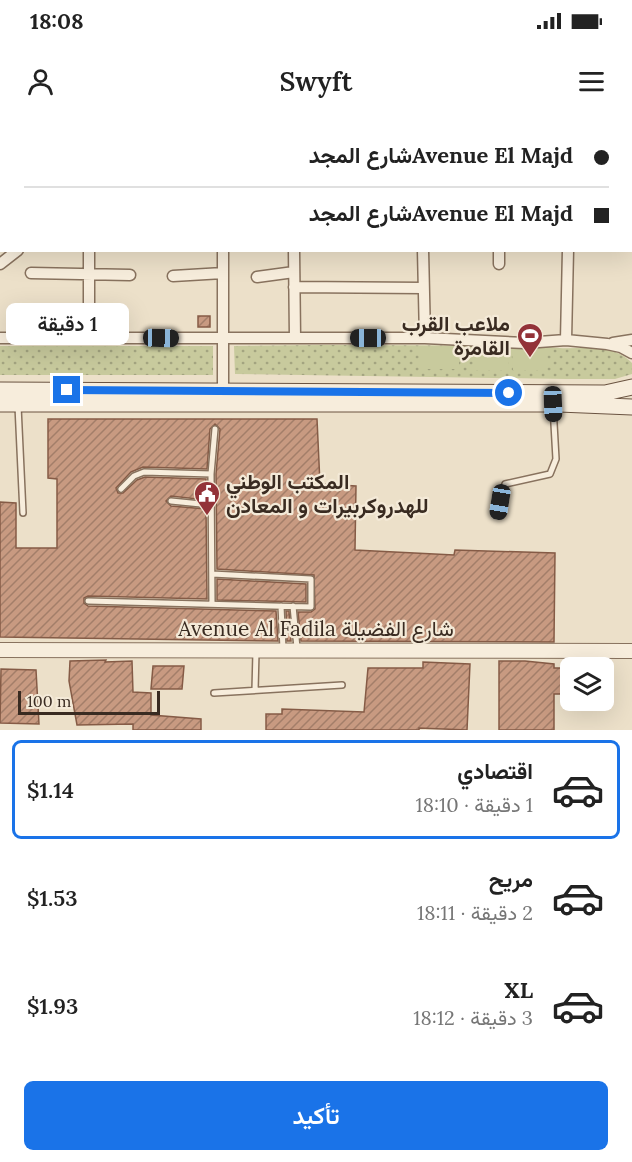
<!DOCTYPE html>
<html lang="ar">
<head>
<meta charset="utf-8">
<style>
  :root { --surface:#fff; --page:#f2f2f2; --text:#222; --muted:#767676; --line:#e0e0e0; --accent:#1a73e8 }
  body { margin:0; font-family:Lora,Vazirmatn,serif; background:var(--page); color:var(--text); direction:rtl; height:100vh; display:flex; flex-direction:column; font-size:22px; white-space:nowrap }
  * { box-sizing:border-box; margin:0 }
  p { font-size:20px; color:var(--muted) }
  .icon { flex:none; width:33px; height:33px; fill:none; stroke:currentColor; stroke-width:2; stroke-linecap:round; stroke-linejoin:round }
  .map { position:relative; height:610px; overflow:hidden; direction:ltr }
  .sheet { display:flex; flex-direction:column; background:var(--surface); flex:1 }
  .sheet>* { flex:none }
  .guide { position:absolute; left:0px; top:0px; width:633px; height:132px; box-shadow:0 6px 24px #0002; direction:rtl; display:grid; align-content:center; height:132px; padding:0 24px; background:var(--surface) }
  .fabs { position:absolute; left:560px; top:537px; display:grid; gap:12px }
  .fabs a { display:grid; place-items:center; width:54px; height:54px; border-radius:9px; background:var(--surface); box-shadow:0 6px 24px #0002; font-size:30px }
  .scale { position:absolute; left:18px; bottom:15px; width:142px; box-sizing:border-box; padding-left:6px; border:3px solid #392b21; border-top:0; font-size:16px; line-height:21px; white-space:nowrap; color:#392b21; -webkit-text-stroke:4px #f4ead8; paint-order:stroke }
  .end { position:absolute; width:27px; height:27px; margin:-14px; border:8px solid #1a73e8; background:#fff; box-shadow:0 0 0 3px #fff }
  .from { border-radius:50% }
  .bubble { position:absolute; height:42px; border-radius:9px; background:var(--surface); box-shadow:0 6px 24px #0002; font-size:20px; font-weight:600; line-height:42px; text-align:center; direction:rtl }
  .car { position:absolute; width:18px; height:36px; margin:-18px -9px; border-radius:8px; box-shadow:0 0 4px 2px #0007; background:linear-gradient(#222 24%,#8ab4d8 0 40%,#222 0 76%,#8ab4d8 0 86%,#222 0) }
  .guide b { display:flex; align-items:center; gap:21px; height:57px; font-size:22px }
  .guide b+b { border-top:2px solid var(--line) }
  .guide i { width:15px; height:15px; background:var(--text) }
  ul { padding:10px 0 0; list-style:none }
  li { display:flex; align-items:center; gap:18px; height:99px; margin:0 12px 9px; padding:0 12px; border:3px solid transparent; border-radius:9px }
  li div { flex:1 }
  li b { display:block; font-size:22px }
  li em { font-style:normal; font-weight:600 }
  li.on { border-color:var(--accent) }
  li>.icon { width:54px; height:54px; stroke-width:1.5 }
  .primary-button { display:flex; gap:12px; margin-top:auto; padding:12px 24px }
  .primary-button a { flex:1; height:69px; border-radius:9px; background:var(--accent); color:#fff; font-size:24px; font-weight:600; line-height:69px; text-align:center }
  .status { display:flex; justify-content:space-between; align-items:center; height:42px; padding:0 30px; background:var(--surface); direction:ltr }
  .status svg { height:16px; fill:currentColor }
  header { display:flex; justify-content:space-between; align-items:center; height:78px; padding:0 24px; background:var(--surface); font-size:27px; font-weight:600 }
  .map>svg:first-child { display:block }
  .park { fill:url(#park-dots) }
  .pitch { fill:#c8ca9d }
  .building { fill:url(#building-hatch); stroke:#855b46; stroke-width:1.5 }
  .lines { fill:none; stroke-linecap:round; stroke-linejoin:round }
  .service-casing { stroke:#88725e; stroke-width:8 }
  .minor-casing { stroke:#88725e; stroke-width:13 }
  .tertiary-casing { stroke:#88725e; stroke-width:16 }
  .secondary-casing { stroke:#6a5341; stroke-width:17 }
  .service { stroke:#f7eddc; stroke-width:5 }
  .minor { stroke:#f7eddc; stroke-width:10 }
  .tertiary { stroke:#f7eddc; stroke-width:14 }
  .secondary { stroke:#f7eddc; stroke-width:15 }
  .route { stroke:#1a73e8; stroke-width:8 }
  .labels { text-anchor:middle; stroke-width:4.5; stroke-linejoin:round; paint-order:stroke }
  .poi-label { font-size:21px; font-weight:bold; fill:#392b21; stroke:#f4ead8; text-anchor:end }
  .street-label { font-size:21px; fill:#392b21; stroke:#f4ead8 }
</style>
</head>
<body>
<div class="status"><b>18:08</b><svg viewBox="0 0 49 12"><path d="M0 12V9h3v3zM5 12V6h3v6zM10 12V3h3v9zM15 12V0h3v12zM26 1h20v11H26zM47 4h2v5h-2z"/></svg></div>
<header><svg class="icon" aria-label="menu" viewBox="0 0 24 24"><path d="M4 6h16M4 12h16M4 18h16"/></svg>Swyft<svg class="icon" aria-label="person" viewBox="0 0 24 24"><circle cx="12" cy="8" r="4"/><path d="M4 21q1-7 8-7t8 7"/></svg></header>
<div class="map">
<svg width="632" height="610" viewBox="0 0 632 610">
  <defs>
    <pattern id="park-dots" width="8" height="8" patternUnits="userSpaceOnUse" patternTransform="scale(1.5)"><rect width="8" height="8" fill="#c8ca9d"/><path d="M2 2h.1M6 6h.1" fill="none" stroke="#a3a480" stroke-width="1.8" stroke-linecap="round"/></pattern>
    <pattern id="building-hatch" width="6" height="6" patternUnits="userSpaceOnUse" patternTransform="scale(1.5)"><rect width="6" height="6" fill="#c89a81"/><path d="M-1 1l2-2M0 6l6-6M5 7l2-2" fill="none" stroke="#a37e69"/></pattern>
  </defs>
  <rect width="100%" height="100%" fill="#ece0c9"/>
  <path class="park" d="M323,225l222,1c29,7 63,-7 87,17v11l-17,5h-49l-331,-5 -1,-28z
    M0,226h213v29h-213z"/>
  <path class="pitch" d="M459,226v23h-38v-22z
    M508,227l1,23h-35v-22z
    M547,227v23h-34l-1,-22z"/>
  <path class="building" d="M198,196h12v11h-12z
    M48,299h269l3,65 36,2 -1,64 99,5 1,-5 100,3 -1,89 -253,-1 -3,-29h13l4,-3 -1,-34 -97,-6 -1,-95 4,-45 -5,-5 -5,5 -3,40 -64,-2 -12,5 -15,16 2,5h5l14,-13 8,-3 61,2v21l-35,-4 -5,5 5,5 35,3 1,90 -119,-3 -4,2v5l4,3 188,5 2,30 -278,-4v-135l16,1v45h41v-69l-9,-1z
    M217,459l89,5v18l-89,-2z
    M286,491h3l2,30h-4z
    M106,540l-1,2 27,-1 1,31 18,1v22l50,4v11h-68v-6l-56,1 -8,-44 1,-20z
    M499,541h26l29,3v4h16v26h-16v36h-55z
    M423,542l47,2 -3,66 -48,-2v2h-153v-16h16v-5l82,3 4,-44h55z
    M153,546h31l-2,23h-31z
    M1,549l35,1 3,54 -39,-1z"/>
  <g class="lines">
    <defs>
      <path id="service" d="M547,0l18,2
        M573,0v2
        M18,286l5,107
        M121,369l13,-13 10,-4 67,2
        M171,381l40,4
        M498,394l7,-30 45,-10 6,-15 -3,-53
        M88,481l223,6v-28l-99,-5
        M212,484l-1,-130 4,-45
        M281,486l2,43
        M293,486l4,42
        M255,570l1,-38
        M214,573l128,-8"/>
      <path id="minor" d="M29,0v2
        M348,0v2
        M428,0v2
        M205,2l3,-2
        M222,2v-2
        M500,2v-2
        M0,23h2
        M0,83h2
        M223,130v146
        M294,130l1,88
        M423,130l2,88
        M499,130v14
        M0,144l18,-14
        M31,153l99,2
        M173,156l50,-3
        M257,157l37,-5
        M294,167l129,1
        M0,218h425l100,5 41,-3 41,4 14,3 11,6
        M89,218v-88
        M566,220l2,-90
        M613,223l19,-3"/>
      <path id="tertiary" d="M0,530l632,1"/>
      <path id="secondary" d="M0,270l605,3 27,-6
        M0,284h559l73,3"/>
    </defs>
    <use href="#service" class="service-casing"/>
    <use href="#minor" class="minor-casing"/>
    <use href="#tertiary" class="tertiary-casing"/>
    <use href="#secondary" class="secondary-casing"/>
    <use href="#service" class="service"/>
    <use href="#minor" class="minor"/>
    <use href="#tertiary" class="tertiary"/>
    <use href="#secondary" class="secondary"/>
  </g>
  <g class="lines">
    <path class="route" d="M67,270l442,3"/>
  </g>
  <defs>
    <symbol id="stadium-pin" viewBox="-11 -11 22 30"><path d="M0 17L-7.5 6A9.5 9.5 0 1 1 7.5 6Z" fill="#933238" stroke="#f4ead8"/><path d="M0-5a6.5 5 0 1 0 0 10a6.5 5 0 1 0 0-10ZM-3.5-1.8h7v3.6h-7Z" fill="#fff"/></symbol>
    <symbol id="civic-pin" viewBox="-11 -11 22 30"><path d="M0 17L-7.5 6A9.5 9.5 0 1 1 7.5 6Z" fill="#933238" stroke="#f4ead8"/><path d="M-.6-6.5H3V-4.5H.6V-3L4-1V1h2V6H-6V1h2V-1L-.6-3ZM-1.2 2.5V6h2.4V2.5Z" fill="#fff"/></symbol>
  </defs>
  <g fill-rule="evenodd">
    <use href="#stadium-pin" x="515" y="201" width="30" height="40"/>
    <use href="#civic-pin" x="192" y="359" width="30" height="40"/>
  </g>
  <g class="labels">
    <g class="poi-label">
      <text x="510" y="211">ملاعب القرب<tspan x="510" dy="24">القامرة</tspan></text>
      <text x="226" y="369" text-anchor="start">المكتب الوطني<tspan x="226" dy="24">للهدروكربيرات و المعادن</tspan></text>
    </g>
    <g class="street-label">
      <text x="316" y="516">Avenue Al Fadila شارع الفضيلة</text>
    </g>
  </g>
</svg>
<div class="fabs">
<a><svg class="icon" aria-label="layers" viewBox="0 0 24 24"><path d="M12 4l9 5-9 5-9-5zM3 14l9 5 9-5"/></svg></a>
</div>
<div class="scale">100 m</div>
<i class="end from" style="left:509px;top:273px"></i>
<i class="end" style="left:67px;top:270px"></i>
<div class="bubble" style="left:6px;top:183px;width:123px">1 دقيقة</div>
<i class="car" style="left:161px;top:218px;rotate:91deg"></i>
<i class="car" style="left:368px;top:218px;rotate:270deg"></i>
<i class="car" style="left:553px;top:284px;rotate:178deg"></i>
<i class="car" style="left:500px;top:382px;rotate:189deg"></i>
<div class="guide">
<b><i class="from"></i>Avenue El Majdشارع المجد</b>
<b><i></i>Avenue El Majdشارع المجد</b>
</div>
</div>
<section class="sheet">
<ul>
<li class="on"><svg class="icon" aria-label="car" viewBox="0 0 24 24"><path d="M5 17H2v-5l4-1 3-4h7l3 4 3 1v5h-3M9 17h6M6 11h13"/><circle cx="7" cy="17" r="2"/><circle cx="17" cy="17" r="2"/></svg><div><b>اقتصادي</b><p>1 دقيقة · 18:10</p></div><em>$1.14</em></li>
<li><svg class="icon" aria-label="car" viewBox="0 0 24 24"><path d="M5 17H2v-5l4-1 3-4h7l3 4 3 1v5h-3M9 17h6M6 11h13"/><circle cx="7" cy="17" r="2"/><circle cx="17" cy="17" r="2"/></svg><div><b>مريح</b><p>2 دقيقة · 18:11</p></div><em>$1.53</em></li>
<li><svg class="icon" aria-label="car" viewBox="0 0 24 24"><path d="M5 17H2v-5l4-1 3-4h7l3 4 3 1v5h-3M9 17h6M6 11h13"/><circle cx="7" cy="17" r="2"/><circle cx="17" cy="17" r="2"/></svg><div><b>XL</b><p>3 دقيقة · 18:12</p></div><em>$1.93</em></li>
</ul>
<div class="primary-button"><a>تأكيد</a></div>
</section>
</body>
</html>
